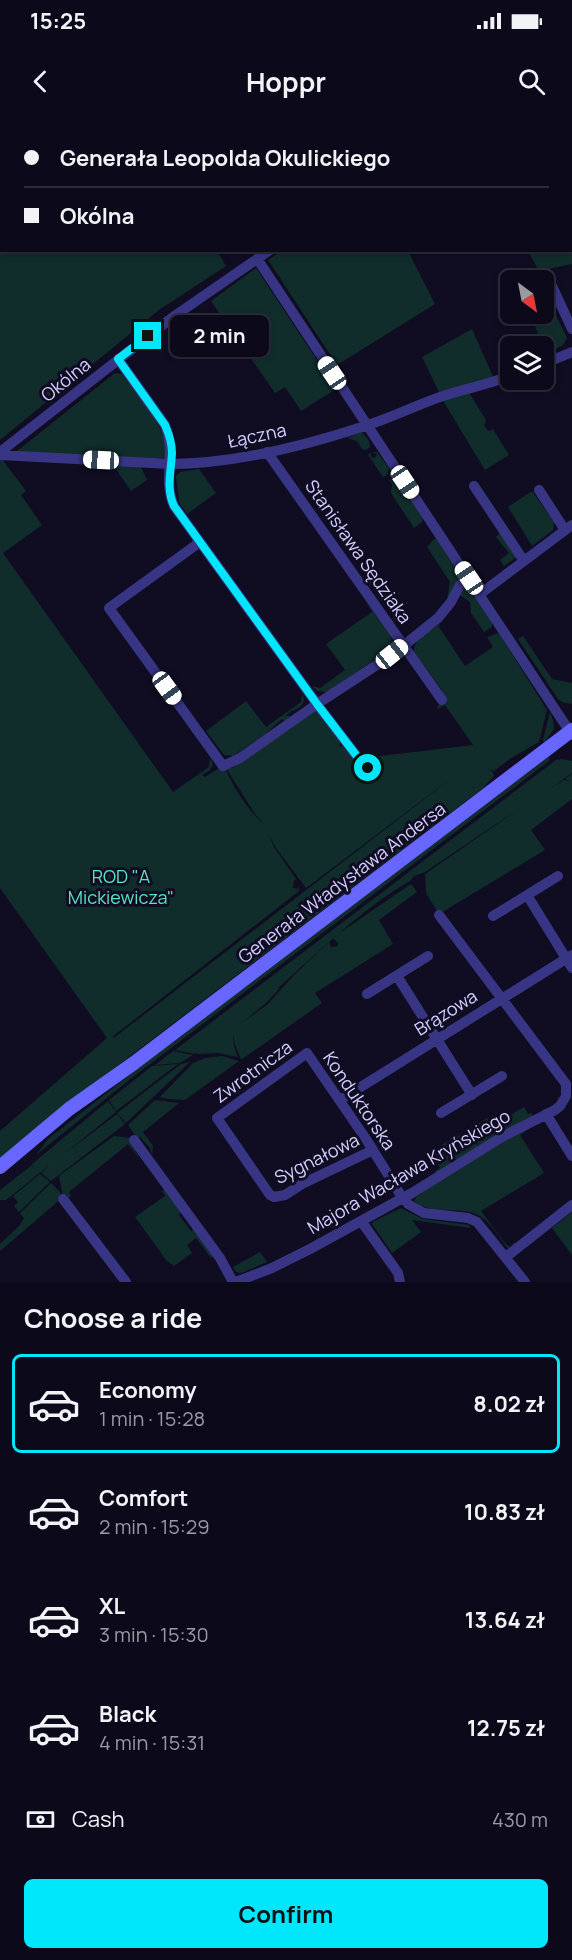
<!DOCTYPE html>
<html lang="en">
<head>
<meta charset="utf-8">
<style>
  :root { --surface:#0c0a1a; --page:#151323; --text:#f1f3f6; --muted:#9a9aa2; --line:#2c2b39; --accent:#00e6fa }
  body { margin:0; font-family:Manrope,sans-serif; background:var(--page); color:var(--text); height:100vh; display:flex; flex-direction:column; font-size:22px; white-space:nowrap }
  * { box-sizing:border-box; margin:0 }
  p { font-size:20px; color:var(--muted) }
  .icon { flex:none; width:33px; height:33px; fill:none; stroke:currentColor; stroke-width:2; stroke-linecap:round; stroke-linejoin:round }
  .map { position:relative; height:1162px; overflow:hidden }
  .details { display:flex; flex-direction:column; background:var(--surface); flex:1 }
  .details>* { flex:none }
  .banner { position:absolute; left:0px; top:0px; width:573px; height:132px; box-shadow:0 3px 9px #0003,0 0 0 2px var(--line); display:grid; align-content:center; height:132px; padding:0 24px; background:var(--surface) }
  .needle { width:39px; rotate:148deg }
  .fabs { position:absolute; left:500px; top:150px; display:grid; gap:12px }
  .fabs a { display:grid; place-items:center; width:54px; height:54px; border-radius:9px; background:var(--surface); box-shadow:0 3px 9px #0003,0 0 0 2px var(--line); font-size:30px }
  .end { position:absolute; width:27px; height:27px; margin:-14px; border:8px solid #00e6fa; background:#111; box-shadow:0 0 0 3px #111 }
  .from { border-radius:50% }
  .bubble { position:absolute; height:42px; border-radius:9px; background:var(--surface); box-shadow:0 3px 9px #0003,0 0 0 2px var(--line); font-size:20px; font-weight:700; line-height:42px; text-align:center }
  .car { position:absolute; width:18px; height:36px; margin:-18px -9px; border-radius:8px; box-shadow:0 0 4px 2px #0007; background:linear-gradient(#fff 24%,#345 0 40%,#fff 0 76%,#345 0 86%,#fff 0) }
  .banner b { display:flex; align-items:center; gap:21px; height:57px; font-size:22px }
  .banner b+b { border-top:2px solid var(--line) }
  .banner i { width:15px; height:15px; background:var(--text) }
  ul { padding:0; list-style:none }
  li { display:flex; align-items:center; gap:18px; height:99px; margin:0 12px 9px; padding:0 12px; border:3px solid transparent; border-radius:9px }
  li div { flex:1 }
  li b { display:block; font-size:22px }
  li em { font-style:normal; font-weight:700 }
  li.active { border-color:var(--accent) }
  li>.icon { width:54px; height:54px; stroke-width:1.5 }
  h2 { padding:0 24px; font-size:27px; line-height:72px }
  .pay { display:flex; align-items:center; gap:15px; height:66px; padding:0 24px; font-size:22px }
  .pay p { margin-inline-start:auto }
  .primary-button { display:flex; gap:12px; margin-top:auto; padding:12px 24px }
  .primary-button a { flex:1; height:69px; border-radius:9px; background:var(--accent); color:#111; font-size:24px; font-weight:700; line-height:69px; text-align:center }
  .status { display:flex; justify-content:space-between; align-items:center; height:42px; padding:0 30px; background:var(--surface); direction:ltr }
  .status svg { height:16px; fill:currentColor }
  header { display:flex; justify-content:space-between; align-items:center; height:78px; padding:0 24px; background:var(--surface); font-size:27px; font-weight:700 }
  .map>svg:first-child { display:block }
  .green { fill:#102d2c; fill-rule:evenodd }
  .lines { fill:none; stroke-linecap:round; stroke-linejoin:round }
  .minor { stroke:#383684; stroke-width:10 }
  .secondary { stroke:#6766ff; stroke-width:14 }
  .route { stroke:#00e6fa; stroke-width:8 }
  .labels { text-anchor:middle; stroke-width:6; stroke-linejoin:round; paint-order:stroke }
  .street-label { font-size:18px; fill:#d4cfff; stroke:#100d23 }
  .park-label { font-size:18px; fill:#57e4be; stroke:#100d23 }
</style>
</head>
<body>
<div class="status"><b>15:25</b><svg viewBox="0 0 49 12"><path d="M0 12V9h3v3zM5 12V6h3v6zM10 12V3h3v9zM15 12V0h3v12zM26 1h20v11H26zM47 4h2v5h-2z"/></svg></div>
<header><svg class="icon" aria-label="back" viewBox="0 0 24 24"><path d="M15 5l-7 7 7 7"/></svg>Hoppr<svg class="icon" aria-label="search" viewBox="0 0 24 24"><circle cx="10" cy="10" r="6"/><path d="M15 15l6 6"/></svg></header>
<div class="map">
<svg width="572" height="1162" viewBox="0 0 572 1162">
  <rect width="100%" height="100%" fill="#100d23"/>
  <path class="green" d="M0,0h150l1,1 -149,1 -2,32z
    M572,117v27l-24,5 -8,4 -12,-22 44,-1z
    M0,124l2,6 215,1 9,15 -67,44 -159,130z
    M282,131h126l27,53 -98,61 -69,-105z
    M256,148l80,121 -35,22 -16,-24 -10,6 -64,-92z
    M556,195l11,23 -4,7 -19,10 -1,-9 -10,-25 7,-2 4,6 3,-2v-6z
    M472,209l22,50 -42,11 -13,2 -17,-35z
    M115,253l7,1c17,23 48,54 43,84l-22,2 -126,-9z
    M468,271l18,29 -2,5 2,4 3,2 4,-2 16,26 -24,15 -43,-71z
    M362,312l7,9 1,6 -4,3 -4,-1 -5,-8 -10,-3z
    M372,332h5l12,16 -1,6 -5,3 -15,-22 3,-2v4l4,1 2,-4z
    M2,339l24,32 -5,4 21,30 -39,28 170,239 36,-25 1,-9 3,6 -3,6 -8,5 3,2 19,-12c8,21 24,45 40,60l-9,-11 -29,-46h6l79,-57 7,-1 25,29 -4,7 2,1 4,-5 19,16 109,-13 -28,-40 -7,4 -1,-2c5,-5 6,-11 5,-17l-28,-38c-1,-13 16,-21 26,-28l-1,3 26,39 28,-19 -6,-10 12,-4 48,77 -8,32 -28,16 -17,13 -8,-2 7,3 1,4 -11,12 -395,300 -88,73v-30l107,-93 -107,-150v-428zM461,651l-346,266 -4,1 188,-147v-5l-1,3 -5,-1 1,-7 2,-2 -22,-32 -5,-12 7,13 30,40z
    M113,345l28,2 6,13 -16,11z
    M199,349l17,24 -29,21 -8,-12 -3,-26 4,-4z
    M393,358l4,1 26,39 -1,4 -8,6 -23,-35 1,-8 -3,-5z
    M532,371l22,31 -1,8 -21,16 -24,-39z
    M501,412l16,25 -13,9 -4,-6 9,-7 -13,-16z
    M434,419h3l24,37 1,3 -15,20 3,-17 -23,-35z
    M468,465l24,37v5l-8,5 -13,-19 -1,-11 -10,-7 1,-4z
    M365,481l26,35 1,11 -64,45 -11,-1 -5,-5 8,2 25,-18 -19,-26 46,-32z
    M523,516l29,43 20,4v21l-10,-2 -4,-3 -40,-60z
    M302,574c6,9 -3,15 -11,17l-5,5h5l-6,5 -3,-2 -18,16 -31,21 -9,-1 -18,-24 40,-30 20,26 35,-25z
    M550,592l3,8 1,9 -10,14 -1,-3z
    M550,636l-1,5 -420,319 -93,75 12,-16 79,-62z
    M561,639l11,2v12l-21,15 13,-8 6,1 -5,-2 7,-5v25l-41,31 14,20 -106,64 -13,-21 -1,-19 104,-72 -104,70 -11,4 -4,5c-49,28 -90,70 -132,107h2l-13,14 -25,21 26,-19 26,-29 35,-33 2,5 7,-1v-3l-5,-5 8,-6 70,-48 6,8 -38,28 14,24 -78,49 7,10 -77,54 -4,2 -6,-14 -2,-11 1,12 4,11 -20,-4 -21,1v-2l-2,2 -20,-4 381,-290z
    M173,931l20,4 -13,8 -25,2z
    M222,936l17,5 -54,39 -17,-1 -8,-2 33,-34 12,-5z
    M190,942l-64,61 -9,-10 64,-49z
    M178,944l-62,47 -7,-11 43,-34z
    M155,980l24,3 -36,29 10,14 -1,9 -2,-7 -10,-11 -3,1 -9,-13z
    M108,981l8,11 -53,43 54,-41 8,10 -74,57 -10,-8 10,-9 -45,36h-6v-10l32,-25 2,3 -2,-4z
    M524,987l4,7 3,-1 2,3 -52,32 -7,-9 6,10 -44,24 -1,-2 5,-3 -8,-13 3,-2 -2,-3 35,-20 4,5 -3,-6 18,-11 5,8z
    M539,1002l-19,13 24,38 -63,38 24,32 5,4 5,-5v2l-7,5c-8,-11 -17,-26 -28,-33 -19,-11 -49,0 -66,-15l2,-4 52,-37z
    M114,1016l17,2 2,3 -2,3 10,17 -13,-17 -59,48 2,4 -2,2 -3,-4 -3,3 -4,-21z
    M40,1054l10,8 -31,30 -5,-6 4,-4 -5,-6z
    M51,1063l9,9 2,6 -62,53v-7l20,-19 4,-7 -4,-5z
    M164,1070l17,21 -2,4 12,16 3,-2 19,27 -2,2 -15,-20 -9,7 5,8 -18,13 -8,-6 -31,-43 30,-21 -3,-5z
    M401,1088l22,11 46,6 2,3 -59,-8 9,12 -29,21 -20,-29 2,-3z
    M572,1092v43l-20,-27z
    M260,1132l7,10 -26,11 -5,-1 -3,-5z"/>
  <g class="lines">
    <path class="minor" d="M464,2l2,-2
      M258,140l314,475
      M546,153l26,56
      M118,239l47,66c12,30 -3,54 9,81l143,198 39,51 12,13
      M543,244l29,-12
      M0,332l173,-135 97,-67
      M267,332l175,248
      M0,335l170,9c67,0 138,-19 201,-40 24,-8 46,-19 69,-27 23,-8 47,-12 70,-21
      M474,366l50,75
      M539,370l26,40
      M200,422l-91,66 114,158 17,-8 77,-54 75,-49 46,-37 13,-16 9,-17 9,-7
      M480,474l92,-69
      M527,775l45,73
      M493,796l65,-40
      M397,856l75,119
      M367,874l61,-38
      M340,980l232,-145
      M441,993l61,-37
      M546,994l26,42
      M134,1020l86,118 13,24
      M373,1030l-71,34 -17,11 -11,2 -4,-2 -53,-77 90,-65 59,86 34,55 8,10 16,9 44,5 9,4 48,60
      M63,1079l63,83
      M361,1101l37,52 2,9
      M506,1137l66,-52
      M236,1162l36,-14 38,-19 102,-56 90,-56 53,-27 5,-4 6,-10v-12l-127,-169"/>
    <path class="secondary" d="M0,1047l69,-58 65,-46 438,-333"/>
  </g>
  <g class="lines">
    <path class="route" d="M148,216l-30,23 47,66c4,9 7,18 7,28 -1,19 -6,36 2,53l143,198 39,51 12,13"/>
  </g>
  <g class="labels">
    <g class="street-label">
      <text transform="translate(66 260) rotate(-39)" y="6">Okólna</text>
      <text transform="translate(257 316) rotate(-12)" y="6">Łączna</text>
      <text transform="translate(358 432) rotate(55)" y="6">Stanisława Sędziaka</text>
      <text transform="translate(342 763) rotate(-37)" y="6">Generała Władysława Andersa</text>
      <text transform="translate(446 893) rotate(-32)" y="6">Brązowa</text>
      <text transform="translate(253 952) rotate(-36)" y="6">Zwrotnicza</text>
      <text transform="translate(359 981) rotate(56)" y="6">Konduktorska</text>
      <text transform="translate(317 1039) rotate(-26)" y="6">Sygnałowa</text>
      <text transform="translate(409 1052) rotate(-30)" y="6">Majora Wacława Kryńskiego</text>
    </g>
    <g class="park-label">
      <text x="121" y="763">ROD "A<tspan x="121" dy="21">Mickiewicza"</tspan></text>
    </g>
  </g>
</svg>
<div class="fabs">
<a><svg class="needle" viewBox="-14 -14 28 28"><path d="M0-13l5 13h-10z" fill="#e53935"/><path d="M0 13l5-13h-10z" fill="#9a9aa2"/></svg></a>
<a><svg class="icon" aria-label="layers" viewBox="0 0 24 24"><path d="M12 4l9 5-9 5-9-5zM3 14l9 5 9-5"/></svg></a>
</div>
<i class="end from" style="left:368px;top:648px"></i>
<i class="end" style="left:148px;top:216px"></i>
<div class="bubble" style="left:170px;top:195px;width:99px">2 min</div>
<i class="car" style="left:332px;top:253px;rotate:326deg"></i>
<i class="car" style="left:101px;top:340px;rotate:273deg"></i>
<i class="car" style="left:405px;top:362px;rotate:146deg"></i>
<i class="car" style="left:469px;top:458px;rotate:326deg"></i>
<i class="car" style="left:392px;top:534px;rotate:51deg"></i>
<i class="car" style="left:167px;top:568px;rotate:144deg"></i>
<div class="banner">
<b><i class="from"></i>Generała Leopolda Okulickiego</b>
<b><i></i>Okólna</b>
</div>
</div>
<section class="details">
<h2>Choose a ride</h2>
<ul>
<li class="active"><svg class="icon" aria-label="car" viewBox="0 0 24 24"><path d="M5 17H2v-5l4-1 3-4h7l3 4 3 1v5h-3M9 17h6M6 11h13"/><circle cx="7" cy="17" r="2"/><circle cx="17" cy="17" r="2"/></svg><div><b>Economy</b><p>1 min · 15:28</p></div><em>8.02 zł</em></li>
<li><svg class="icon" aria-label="car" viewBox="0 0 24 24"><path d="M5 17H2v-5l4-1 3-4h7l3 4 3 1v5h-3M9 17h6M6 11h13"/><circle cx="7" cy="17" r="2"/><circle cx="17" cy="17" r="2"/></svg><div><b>Comfort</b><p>2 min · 15:29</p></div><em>10.83 zł</em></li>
<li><svg class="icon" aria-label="car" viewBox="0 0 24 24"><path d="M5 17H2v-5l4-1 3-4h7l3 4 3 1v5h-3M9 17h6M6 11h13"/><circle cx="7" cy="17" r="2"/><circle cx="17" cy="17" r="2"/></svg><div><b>XL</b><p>3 min · 15:30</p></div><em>13.64 zł</em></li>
<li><svg class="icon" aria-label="car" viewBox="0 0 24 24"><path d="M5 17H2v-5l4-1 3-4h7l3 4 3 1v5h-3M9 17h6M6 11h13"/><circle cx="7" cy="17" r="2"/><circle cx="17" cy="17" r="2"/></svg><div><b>Black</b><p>4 min · 15:31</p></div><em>12.75 zł</em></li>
</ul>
<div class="pay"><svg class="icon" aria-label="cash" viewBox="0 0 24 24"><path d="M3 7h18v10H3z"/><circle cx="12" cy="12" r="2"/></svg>Cash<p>430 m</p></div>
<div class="primary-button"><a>Confirm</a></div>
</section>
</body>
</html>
